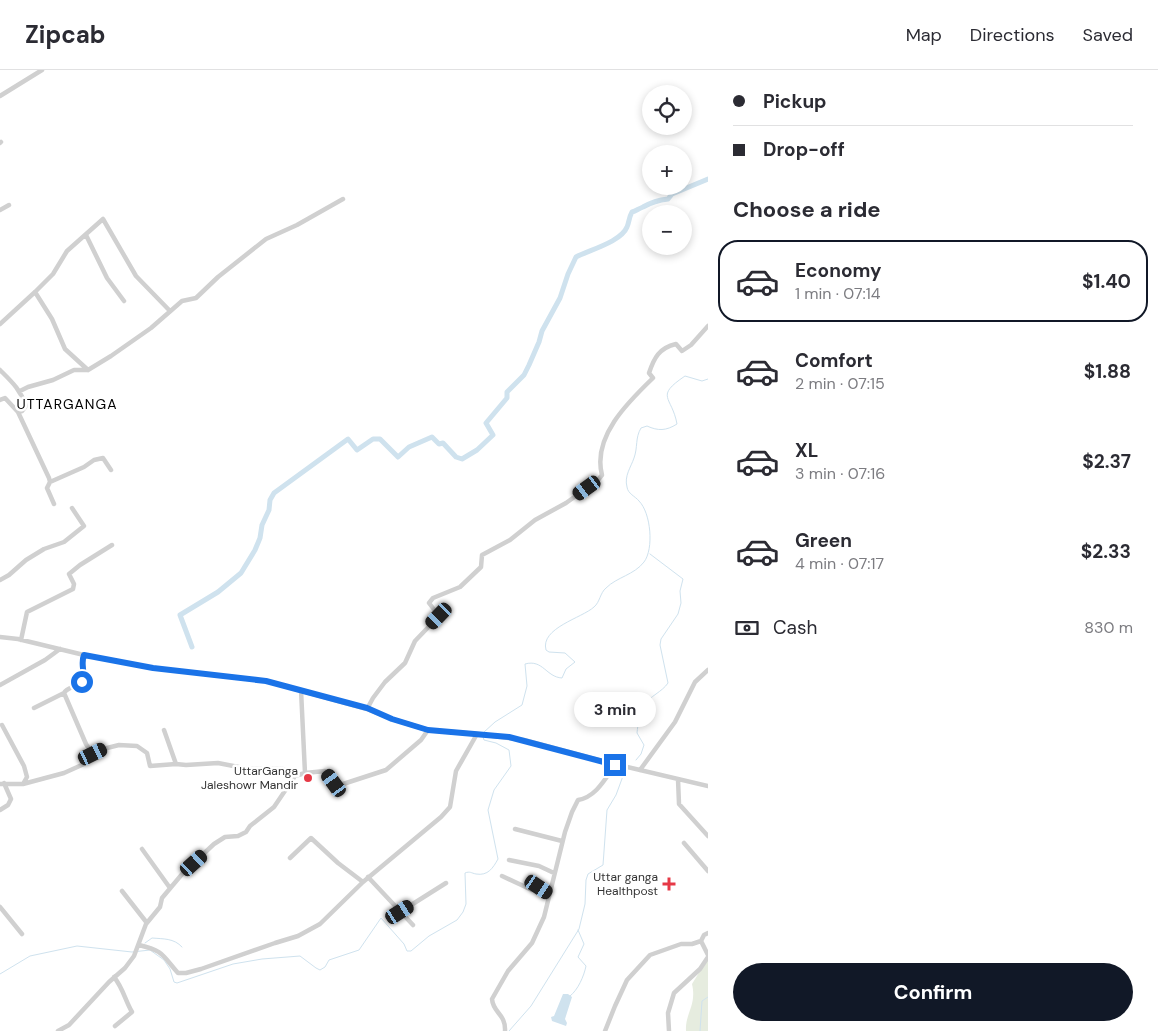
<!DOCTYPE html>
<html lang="en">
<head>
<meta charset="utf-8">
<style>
  :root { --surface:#fff; --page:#f7f7f7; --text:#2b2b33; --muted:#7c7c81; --line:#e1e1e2; --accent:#111827 }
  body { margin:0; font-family:"DM Sans",sans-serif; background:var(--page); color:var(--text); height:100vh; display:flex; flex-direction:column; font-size:19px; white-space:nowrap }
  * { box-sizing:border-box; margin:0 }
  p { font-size:16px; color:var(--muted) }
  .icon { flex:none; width:28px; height:28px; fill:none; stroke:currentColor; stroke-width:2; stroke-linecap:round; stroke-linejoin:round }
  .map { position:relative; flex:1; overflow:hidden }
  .sheet { display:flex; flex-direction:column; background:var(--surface); width:450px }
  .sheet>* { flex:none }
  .banner { display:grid; align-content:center; height:110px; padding:0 25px; background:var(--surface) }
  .controls { position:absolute; left:642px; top:15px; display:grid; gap:10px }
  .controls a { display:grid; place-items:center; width:50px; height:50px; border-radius:50%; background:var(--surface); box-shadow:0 2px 8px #0003; font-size:25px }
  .end { position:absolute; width:22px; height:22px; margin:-11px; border:6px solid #1a73e8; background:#fff; box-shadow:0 0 0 2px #fff }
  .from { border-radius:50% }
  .bubble { position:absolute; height:35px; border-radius:18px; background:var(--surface); box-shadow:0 2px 8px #0003; font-size:16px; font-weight:700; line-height:35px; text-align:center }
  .car { position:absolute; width:15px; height:30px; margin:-15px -8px; border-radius:6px; box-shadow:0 0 4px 1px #0007; background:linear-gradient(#222 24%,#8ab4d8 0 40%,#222 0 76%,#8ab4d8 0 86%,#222 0) }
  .banner b { display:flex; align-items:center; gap:18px; height:48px; font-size:19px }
  .banner b+b { border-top:1px solid var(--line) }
  .banner i { width:12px; height:12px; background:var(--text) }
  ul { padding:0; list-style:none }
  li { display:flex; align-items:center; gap:15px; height:82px; margin:0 10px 8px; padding:0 15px; border:2px solid transparent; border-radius:20px }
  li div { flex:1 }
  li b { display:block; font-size:19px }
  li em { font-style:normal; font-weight:700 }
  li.selected { border-color:var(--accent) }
  li>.icon { width:45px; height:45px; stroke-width:1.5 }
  h2 { padding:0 25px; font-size:22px; line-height:60px }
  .pay { display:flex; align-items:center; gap:12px; height:55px; padding:0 25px; font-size:19px }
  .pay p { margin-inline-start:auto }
  .primary-button { display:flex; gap:10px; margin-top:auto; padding:10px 25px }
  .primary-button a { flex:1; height:58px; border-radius:30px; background:var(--accent); color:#fff; font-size:20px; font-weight:700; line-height:58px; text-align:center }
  header { display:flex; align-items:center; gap:30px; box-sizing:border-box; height:70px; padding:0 25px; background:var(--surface); border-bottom:1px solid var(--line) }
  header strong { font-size:24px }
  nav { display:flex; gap:28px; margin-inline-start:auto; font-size:18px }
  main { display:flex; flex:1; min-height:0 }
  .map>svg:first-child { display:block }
  .green { fill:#e6ecdf }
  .water { fill:#cfe2ee }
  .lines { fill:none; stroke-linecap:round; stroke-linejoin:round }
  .stream { stroke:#cfe2ee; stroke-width:1 }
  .canal { stroke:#cfe2ee; stroke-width:5 }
  .minor { stroke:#d0d0d0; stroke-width:4.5 }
  .route { stroke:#1a73e8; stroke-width:6 }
  .poi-dot { fill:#e63946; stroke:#fff; stroke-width:2 }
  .labels { text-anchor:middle; stroke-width:5; stroke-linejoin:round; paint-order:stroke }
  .poi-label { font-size:12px; fill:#333; stroke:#fff; text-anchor:end }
  .neighbourhood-label { font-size:14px; letter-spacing:1px; fill:#000; stroke:#fff }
</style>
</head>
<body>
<header>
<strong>Zipcab</strong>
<nav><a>Map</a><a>Directions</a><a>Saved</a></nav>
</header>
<main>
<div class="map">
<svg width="708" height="961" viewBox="0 0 708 961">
  <rect width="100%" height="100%" fill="#fff"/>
  <path class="green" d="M708,888v73h-22c-1,-18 11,-26 6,-47z"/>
  <path class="water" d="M563,924h5l4,3 -7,22 2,4 -1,3 -14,-5 -1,-4 3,-1z"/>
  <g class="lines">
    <path class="stream" d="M483,663l12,-11 27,-17 5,-19 -2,-22c18,-5 21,13 37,14l4,-9 9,-7 -10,-9 -16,-1 -3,-2c-6,-22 36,-32 48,-43 6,-5 6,-14 12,-19 11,-11 28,-13 38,-26 10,-13 7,-49 -5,-61 -4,-5 -11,-7 -12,-14 -3,-11 4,-20 7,-29 4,-11 1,-20 7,-30l6,-2c11,5 19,5 30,-2 -5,-28 -23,-27 8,-48l17,5 6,-2
      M636,690l5,-6 3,-9 -7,-12c1,-9 2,-20 7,-28 6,-9 18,-13 24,-22l-8,-38 1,-6 17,-25 3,-11 -1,-12 3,-12 -33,-25
      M145,873l7,-5c11,1 22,0 30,9
      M0,904l30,-18 47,-10 55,6 18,-2 14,10 6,9 4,13 3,1 56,-19 29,-5 38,-3 16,12 4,2 5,-3 4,-7 30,-10 22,-32 23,26 3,7h4l18,-15 28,-16 6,-8 3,-8 -1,-31c5,-2 6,0 11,1 12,2 17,-6 22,-15l-10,-49 6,-20 17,-24 -2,-16 -13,-7 -12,-3 -1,-3
      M570,926c8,-6 14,-20 16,-30l-8,-9 6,-13 -6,-14
      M509,961l22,-25 48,-77 6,-25 1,-24 2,-6 15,-9 4,-55 9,-15 7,-19 4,-4
      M700,961l2,-30 6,-4"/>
    <path class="canal" d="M192,577l-12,-32 38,-23 23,-19 14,-23 5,-12 2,-13 7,-15 1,-10 4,-7 74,-54 9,11 16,-11h7l18,18 11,-10 23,-10 7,7 4,-1 13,14 6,2 15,-9 16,-15 -7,-12 21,-25v-6l17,-17 5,-10 10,-23 3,-11 18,-33 8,-24 8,-17c13,-7 45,-15 51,-30 2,-4 2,-10 5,-15 4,-1 6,-3 11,-5 7,-4 16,-7 25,-8l4,-5 36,-15"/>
    <path class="minor" d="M0,26l42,-26
      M0,73l1,-1
      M0,140l9,-5
      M86,165l21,43 17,23
      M35,222l17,27 13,30 23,21
      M0,254l35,-32 18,-18 14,-23 36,-32 33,57 34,35
      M0,300c12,12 20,19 26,36l-4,5 -4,1 31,66 1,4 -3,6 7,16
      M20,321l8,-4 25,-7 21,-10h14l23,-14 40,-28 31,-27 14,-3 22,-21 48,-38 31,-14 46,-26
      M0,330l5,-2 13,14
      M50,412l34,-15 10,-7 9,-2 8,12
      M0,510l9,-5 17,-15 18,-11 20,-7 20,-16 -12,-18
      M0,567l18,2 66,16 69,13 113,13 101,28 25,10 36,11 50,4 46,6 78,21 106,25
      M21,570l6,-28 46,-23 1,-5 -5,-10 11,-9 32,-20
      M84,585c-4,9 2,17 -1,25 -2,7 -16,6 -19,13l22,51 7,11
      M0,615l45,-25 15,-11
      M34,638l30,-15
      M367,639l6,-11 12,-16 20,-19 10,-22 24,-25 -10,-13 4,-5 27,-11 21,-20 1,-12 28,-15 25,-20 31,-17 32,-23 4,-5c-10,-38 26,-73 51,-97l-4,-5c5,-15 10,-25 27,-29l6,7 9,-6 17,-19
      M2,655l22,41 3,11 -4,7
      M164,660l12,34
      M640,700l35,-48 20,-40 13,-12
      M305,703l20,-2 9,12 6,2 46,-15 35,-30 7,-10
      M678,709l1,25 29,32
      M0,714h23l41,-11 20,-9 9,-9 14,-7 12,-3 18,1 10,7 3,13 26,-2 10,1 32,-2 31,6h34l5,2 7,5 10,-3 -4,-83
      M0,740l8,-5 3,-6 -7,-16
      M515,759l47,12
      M684,773l24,28
      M142,779l28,39
      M290,788l21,-20 27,25 25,19
      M509,790l30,6 15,7
      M502,806l30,14 7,-3 10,7
      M368,807l45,48
      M122,821l25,32
      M0,837l22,27
      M400,842l46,-29
      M708,863l-4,2 -3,6 7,14
      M139,875c25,6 23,10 39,28h8l15,-4 74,-26 23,-7 22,-12 43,-42 78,-65 9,-10 6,-36 21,-37
      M114,907c9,11 11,23 18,35l-17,14
      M58,961l11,-6 40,-43 16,-14 9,-12 12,-32 14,-17 2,-9 21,-25 31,-29 11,-7 13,-1 8,-4 4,-6 24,-19 21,-31
      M505,961c1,-17 -12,-18 -13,-32l16,-28 24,-28 12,-26 21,-85 7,-20 6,-12c18,-3 27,-21 37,-35
      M605,961l10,-25 12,-26 23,-25 31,-11h11l9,-3
      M669,961l-1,-18 6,-20 26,-24 8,-12"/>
  </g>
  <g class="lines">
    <path class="route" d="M82,612c4,-9 -2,-18 2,-27l69,13 113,13 101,27 25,11 36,11 81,7 106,28"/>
  </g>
  <g class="poi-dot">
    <circle cx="308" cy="708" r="5"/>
    <path d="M666.5 806.5h5v5h5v5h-5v5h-5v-5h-5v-5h5z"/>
  </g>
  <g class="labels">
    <g class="poi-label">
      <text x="298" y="705">UttarGanga<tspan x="298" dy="14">Jaleshowr Mandir</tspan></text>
      <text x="658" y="811">Uttar ganga<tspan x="658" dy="14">Healthpost</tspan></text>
    </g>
    <g class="neighbourhood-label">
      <text x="67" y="339">UTTARGANGA</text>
    </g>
  </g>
</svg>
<div class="controls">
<a><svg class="icon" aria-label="locate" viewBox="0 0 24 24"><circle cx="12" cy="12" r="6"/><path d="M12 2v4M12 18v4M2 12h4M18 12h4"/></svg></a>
<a>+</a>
<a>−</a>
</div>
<i class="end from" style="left:82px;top:612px"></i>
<i class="end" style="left:615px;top:695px"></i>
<div class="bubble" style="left:574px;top:622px;width:82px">3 min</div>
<i class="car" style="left:587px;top:418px;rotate:234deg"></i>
<i class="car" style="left:439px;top:546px;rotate:224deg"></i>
<i class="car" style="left:93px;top:684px;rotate:64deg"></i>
<i class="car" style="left:334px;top:713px;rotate:324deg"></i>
<i class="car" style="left:194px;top:793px;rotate:48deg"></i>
<i class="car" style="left:539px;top:817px;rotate:124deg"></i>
<i class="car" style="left:400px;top:842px;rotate:58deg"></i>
</div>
<section class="sheet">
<div class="banner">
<b><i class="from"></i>Pickup</b>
<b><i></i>Drop-off</b>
</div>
<h2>Choose a ride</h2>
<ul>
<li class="selected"><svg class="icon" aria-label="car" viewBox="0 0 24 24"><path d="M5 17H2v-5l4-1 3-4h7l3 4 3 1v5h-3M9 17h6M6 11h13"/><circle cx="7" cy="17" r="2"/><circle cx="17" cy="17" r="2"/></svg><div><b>Economy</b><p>1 min · 07:14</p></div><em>$1.40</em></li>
<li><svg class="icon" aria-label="car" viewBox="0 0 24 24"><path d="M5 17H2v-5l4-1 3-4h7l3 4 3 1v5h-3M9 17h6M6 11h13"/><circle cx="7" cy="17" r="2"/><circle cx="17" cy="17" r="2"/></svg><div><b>Comfort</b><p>2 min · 07:15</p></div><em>$1.88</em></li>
<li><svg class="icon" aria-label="car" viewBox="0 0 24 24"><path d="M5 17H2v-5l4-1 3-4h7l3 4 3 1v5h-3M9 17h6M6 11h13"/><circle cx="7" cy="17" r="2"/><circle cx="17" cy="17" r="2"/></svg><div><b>XL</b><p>3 min · 07:16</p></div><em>$2.37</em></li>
<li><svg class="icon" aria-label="car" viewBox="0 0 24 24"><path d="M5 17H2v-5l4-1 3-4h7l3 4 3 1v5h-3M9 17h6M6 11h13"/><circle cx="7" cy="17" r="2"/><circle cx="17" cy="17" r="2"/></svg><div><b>Green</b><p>4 min · 07:17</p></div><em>$2.33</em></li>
</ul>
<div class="pay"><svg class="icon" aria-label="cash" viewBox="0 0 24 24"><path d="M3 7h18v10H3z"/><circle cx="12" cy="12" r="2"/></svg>Cash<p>830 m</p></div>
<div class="primary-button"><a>Confirm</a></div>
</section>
</main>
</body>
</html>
